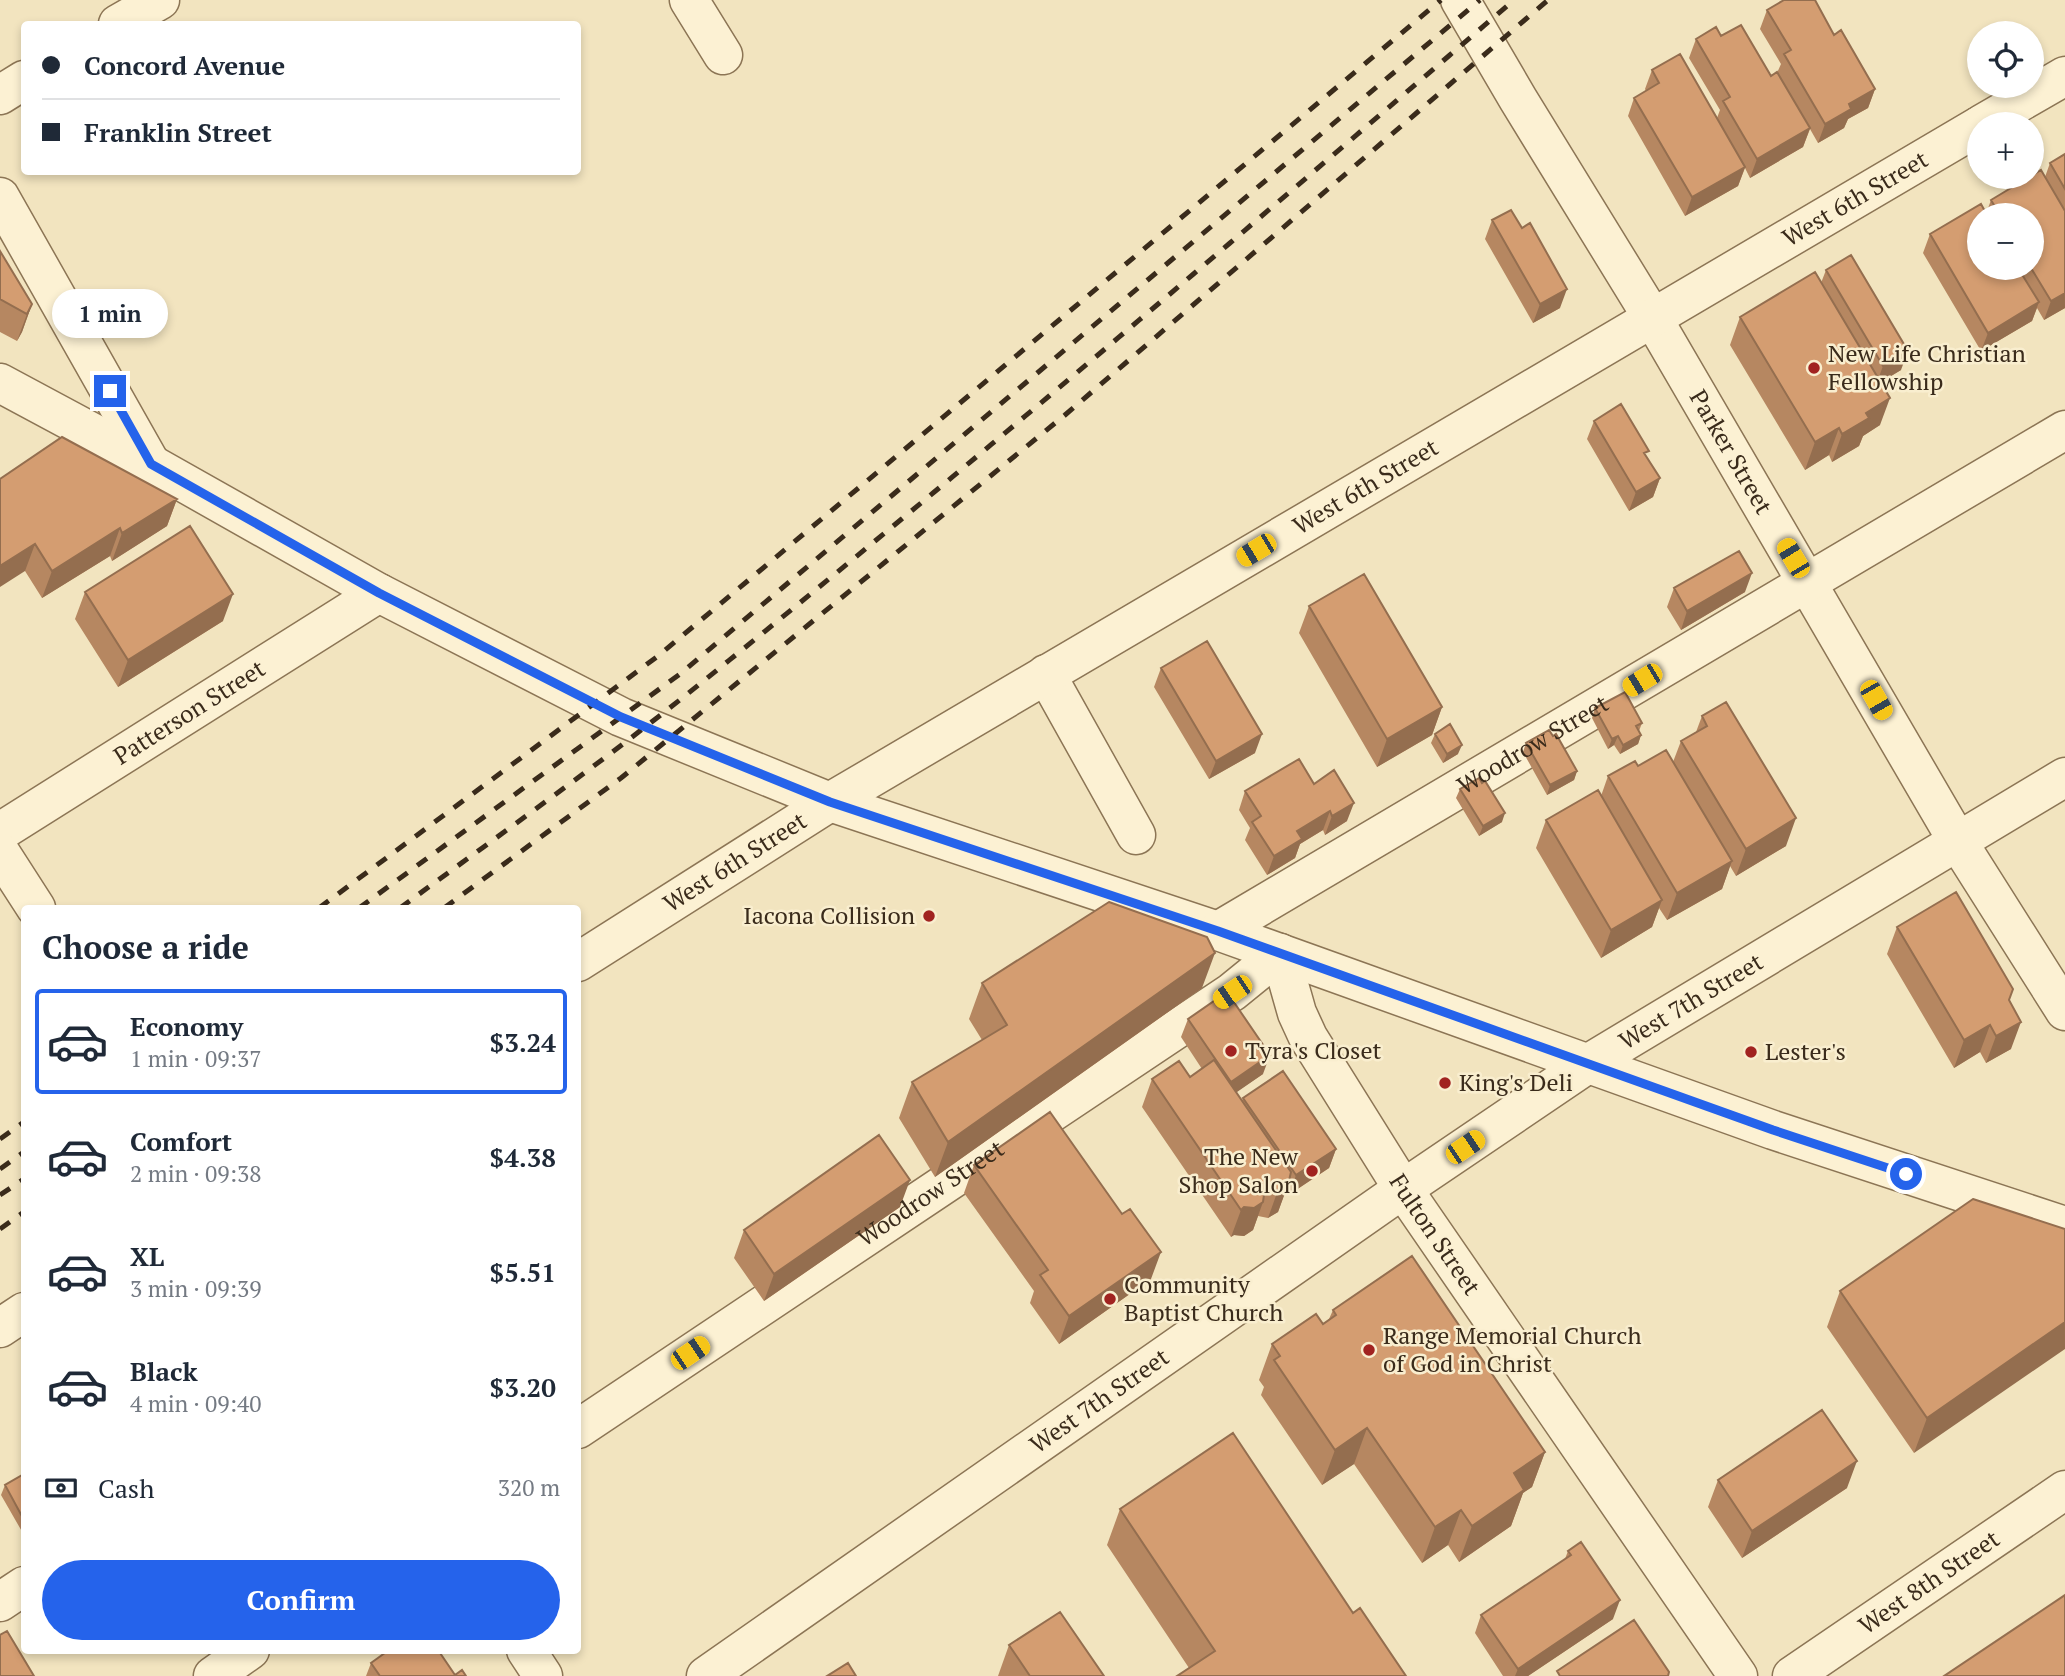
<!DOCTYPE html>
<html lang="en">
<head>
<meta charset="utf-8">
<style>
  :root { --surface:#fff; --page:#f6f6f7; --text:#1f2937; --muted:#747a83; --line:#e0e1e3; --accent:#2563eb }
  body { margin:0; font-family:"PT Serif",serif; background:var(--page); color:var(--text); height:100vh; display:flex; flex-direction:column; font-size:26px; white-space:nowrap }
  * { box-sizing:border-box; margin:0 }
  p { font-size:23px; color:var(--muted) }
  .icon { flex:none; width:38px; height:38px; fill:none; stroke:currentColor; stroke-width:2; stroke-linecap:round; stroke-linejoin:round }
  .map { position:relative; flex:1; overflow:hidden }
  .sheet { position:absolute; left:21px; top:905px; width:560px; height:749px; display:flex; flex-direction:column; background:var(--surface); border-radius:7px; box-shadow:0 4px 10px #0003 }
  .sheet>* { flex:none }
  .top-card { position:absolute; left:21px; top:21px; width:560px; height:154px; border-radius:7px; box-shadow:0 4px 10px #0003; display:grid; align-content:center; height:154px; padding:0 21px; background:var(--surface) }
  .controls { position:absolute; left:1967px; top:21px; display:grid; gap:14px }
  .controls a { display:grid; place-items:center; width:77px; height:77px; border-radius:50%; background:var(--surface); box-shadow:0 4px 10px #0003; font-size:35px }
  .end { position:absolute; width:32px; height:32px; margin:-16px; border:9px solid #2563eb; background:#fff; box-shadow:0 0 0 4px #fff }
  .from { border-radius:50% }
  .bubble { position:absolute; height:49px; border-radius:24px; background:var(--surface); box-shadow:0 4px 10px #0003; font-size:23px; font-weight:700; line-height:49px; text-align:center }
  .car { position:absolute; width:21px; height:42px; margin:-21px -10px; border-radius:9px; box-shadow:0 0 5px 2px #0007; background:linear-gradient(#f5c518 24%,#345 0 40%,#f5c518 0 76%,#345 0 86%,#f5c518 0) }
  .top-card b { display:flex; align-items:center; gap:24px; height:66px; font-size:26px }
  .top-card b+b { border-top:2px solid var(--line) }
  .top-card i { width:18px; height:18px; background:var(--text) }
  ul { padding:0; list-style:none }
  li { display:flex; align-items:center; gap:21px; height:105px; margin:0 14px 10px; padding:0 7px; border:4px solid transparent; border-radius:7px }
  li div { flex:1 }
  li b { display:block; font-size:26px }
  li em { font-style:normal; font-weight:700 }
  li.current { border-color:var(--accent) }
  li>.icon { width:63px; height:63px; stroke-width:1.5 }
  h2 { padding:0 21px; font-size:32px; line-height:84px }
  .pay { display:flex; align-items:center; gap:18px; height:77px; padding:0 21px; font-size:26px }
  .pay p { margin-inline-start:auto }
  .cta { display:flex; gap:14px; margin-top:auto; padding:14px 21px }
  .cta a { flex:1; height:80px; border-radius:42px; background:var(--accent); color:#fff; font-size:28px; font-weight:700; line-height:80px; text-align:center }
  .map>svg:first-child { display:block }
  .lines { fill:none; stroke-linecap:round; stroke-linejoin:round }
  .minor-casing { stroke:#8c7555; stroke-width:41 }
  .minor { stroke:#fcf1d3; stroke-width:38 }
  .rail { stroke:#3a2b1b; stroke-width:5; stroke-dasharray:12 12; stroke-linecap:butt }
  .wall { fill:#b68761; fill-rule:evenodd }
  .shaded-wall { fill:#946e4f }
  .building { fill:#d49d71; stroke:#946e4f; stroke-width:2 }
  .route { stroke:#2563eb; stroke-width:9 }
  .poi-dot { fill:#a12320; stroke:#f9eecf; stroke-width:2.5 }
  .labels { text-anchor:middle; stroke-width:5; stroke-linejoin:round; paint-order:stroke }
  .street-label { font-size:24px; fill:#3a2b1b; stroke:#f9eecf }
  .poi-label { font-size:24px; fill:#3a2b1b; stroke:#f9eecf; text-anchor:start }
</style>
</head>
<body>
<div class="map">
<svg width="2065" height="1676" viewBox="0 0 2065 1676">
  <rect width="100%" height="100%" fill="#f2e4bf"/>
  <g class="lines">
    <defs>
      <g id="minor">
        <path d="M689,0l34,55"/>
        <path id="s1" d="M1460,0l58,99 134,218 306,525 107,169"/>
        <path d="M118,24l42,-24"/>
        <path d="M0,95l24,-15"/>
        <path d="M1982,124l83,-48"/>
        <path d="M0,197l151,267"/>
        <path d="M0,383l151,81 228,129 242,124 209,85 388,129 555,199 292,96"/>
        <path d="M1046,674l90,161"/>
        <path id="s2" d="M0,832l379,-239"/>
        <path d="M0,852l36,56"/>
        <path id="s3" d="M1218,931l847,-501"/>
        <path id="s4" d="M578,962l252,-160 1149,-676"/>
        <path d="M0,1328l24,-16"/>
        <path id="s5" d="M578,1429l654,-437 48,-39 17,60 11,24 95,152 335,487"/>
        <path d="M0,1602l24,-16"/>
        <path d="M526,1650l17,26"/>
        <path d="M213,1676l37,-26"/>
        <path id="s6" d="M706,1676l697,-487 186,-126 476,-286"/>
        <path id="s7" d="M1792,1676l273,-186"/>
      </g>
    </defs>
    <use href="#minor" class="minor-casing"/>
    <use href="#minor" class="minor"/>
    <path class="rail" d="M319,908l339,-252 783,-656
      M359,908l321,-234 800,-674
      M400,908c102,-75 207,-149 306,-229 274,-221 541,-450 808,-679
      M444,908l177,-130 444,-363 483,-415
      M0,1139l24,-17
      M0,1169l24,-17
      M0,1195l24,-16
      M0,1229l24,-17"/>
  </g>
  <path class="wall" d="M1767,10l67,25 41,54 -7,19 -20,11 -4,9 -26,15 -8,-14 -7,18 -53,31 -5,-10 -7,18 -53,30 -57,-100 6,-18 12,-7 -1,-2 7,-19 65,48 3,-8 -31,-52 7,-19 25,-3 50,40 6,-3 4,-9 -21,-35z
    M2065,154v154l-21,12 -7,-12 -5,13 -51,30 -58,-98 7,-19 51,-30 5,10 5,-14 50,-30 4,7 5,-14zM1979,215h53v53h-53z
    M1492,220l68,88 -27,15 -48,-84z
    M0,251l32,53 -10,28 -5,9 -17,-9z
    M1826,270l75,100 -20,12 -1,43 -17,11 -4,10 -27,16 -3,-7 -24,15 -75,-125 10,-28 81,-34z
    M1594,421l53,36 13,21 -7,19 -24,14 -42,-72z
    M0,479l177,20 -10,27 -55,35 -2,-5 -68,42 -17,-27z
    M1674,588l71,4 -64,38 -14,-23z
    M85,592l138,29 -105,66 -43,-68z
    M1309,606l133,101 -10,28 -55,32 -78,-134z
    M1161,668l94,85 -46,26 -55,-92z
    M1595,708l47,15 -3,8 2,4 -3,9 -18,10 -6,-9 -6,4 -16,-31z
    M1702,716l84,130 -50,30 -6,-10 -8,23 -55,31 -8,-12 -7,19 -51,31 -65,-110 10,-28 55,-24 7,-20 30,-10 35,-4 8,-21 15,-9z
    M1435,734l23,20 -15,9 -12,-20z
    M1526,743l51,28 -3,9 -27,15 -24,-43z
    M1314,784l33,37 -22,14 -2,-5 -23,14 -5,14 -28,17 -22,-35 5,-12 -11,-18 6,-19z
    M1460,789l42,33 -23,14 -23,-38z
    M1897,927l112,73 2,49 -25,14 -6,-11 -26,16 -67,-114z
    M982,983l220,5 -267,189 -36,-59 13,-36 70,-42 -13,-21z
    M1188,1019l75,55 -27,18 6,9 1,-3 93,51 -7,19 -39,26 -4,-5 -8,23 -10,6 -10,-2 -5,14 -9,6 -10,-1 -3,2 -89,-130 10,-28 38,-2 12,-8 -21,-32z
    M974,1165l177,114 -92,65 -29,-41 4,-12 -70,-98z
    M900,1207l-136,94 -30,-43 10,-28z
    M2065,1229l-151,224 -87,-126 13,-36z
    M1333,1310l212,142 -13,35 -9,6 -12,33 -52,36 -11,-17 -26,18 -68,-99 -32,21 -61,-90 3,-8 -5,-7 13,-36 51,-20 6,-5z
    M24,1474v61l-23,-40 4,-10z
    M1718,1480l129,8 -105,70 -34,-51z
    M1120,1509l233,104 -164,55 -82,-123z
    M1568,1551l45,68 -85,57h-25l-28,-43 6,-18 84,-56z
    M1009,1645l95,31h-106z
    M381,1650h57l17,25 11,1h-100l5,-13 13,-9z"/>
  <path class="shaded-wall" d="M1875,89l-7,19 -20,11 -4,9 -26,15 7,-19 24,-20z
    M1810,128l-7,19 -53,31 7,-19z
    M1745,167l-7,19 -53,30 7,-19z
    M1567,289l-7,19 -27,15 7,-19z
    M2065,293v15l-21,12 7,-19z
    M2039,302l-7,19 -51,30 7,-18z
    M32,304l-10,28 -5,9 10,-27z
    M1908,351l-7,19 -25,15 7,-19z
    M1890,398l-10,27 -17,11 -4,10 -27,16 10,-28 24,-21z
    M1839,428l-10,27 -24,15 10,-28z
    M1660,478l-7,19 -24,14 7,-19z
    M177,499l-10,27 -55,35 10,-28z
    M120,528l-10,28 -68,42 10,-27z
    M35,544l-10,27 -25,16v-21z
    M1752,573l-7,19 -64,38 6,-19z
    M233,594l-10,27 -105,66 10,-27z
    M1442,707l-10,28 -55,32 10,-28z
    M1262,734l-7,19 -46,26 7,-18z
    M1641,735l-3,9 -18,10 3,-9z
    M1618,736l-4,9 -6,4 4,-10z
    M1462,745l-4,9 -15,9 4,-9z
    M1577,771l-3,9 -27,15 3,-10z
    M1354,803l-7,18 -22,14 7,-19z
    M1330,811l-7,19 -23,14 -5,14 -28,17 7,-19 23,-25z
    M1505,813l-3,9 -23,14 4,-10z
    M1796,818l-10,28 -50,30 10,-27z
    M1732,861l-10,28 -55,31 10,-27z
    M1662,900l-10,27 -51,31 10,-28z
    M1215,953l-13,35 -267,189 13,-35z
    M2021,1022l-10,27 -25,14 10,-27z
    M1990,1025l-10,27 -26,16 10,-28z
    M1270,1055l-7,19 -39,27 7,-19z
    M1336,1149l-7,19 -39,26 6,-19z
    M910,1180l-10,27 -136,94 10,-27z
    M1288,1185l-10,27 -10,6 10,-28z
    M1263,1202l-10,28 -9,6 -10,-1 -3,2 10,-27 3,-3z
    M1161,1252l-10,27 -92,65 10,-28z
    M2065,1322v27l-151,104 13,-35z
    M1367,1428l-13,36 -32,21 13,-35z
    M1545,1452l-13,35 -9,6 -12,33 -52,36 13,-36 42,-53z
    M1857,1461l-10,27 -105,70 10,-27z
    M1461,1510l-13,35 -26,18 13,-36z
    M1620,1600l-7,19 -85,57h-13l3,-7z"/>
  <path class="building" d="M1784,0h31l19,35 7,-5 34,59 -26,15 2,5 -26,15 -41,-70 7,-4 -24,-40z
    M1741,25l30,51 6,-4 33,56 -53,31 -34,-58 7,-4 -34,-58 20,-12 5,9z
    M1680,54l65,113 -53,30 -58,-99 25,-15 -7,-13z
    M2065,154v35l-15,-26z
    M2041,170l24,41v82l-14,8 -20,-33 1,-53h-32l-9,-15z
    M1981,204l6,11h-8v53h39l21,34 -51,31 -58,-99z
    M1511,210l11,18 8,-5 37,66 -27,15 -48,-84z
    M0,251l32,53 -5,10 -27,-15z
    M1851,255l57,96 -25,15 -57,-96z
    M1815,272l75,126 -24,15 3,5 -27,16 -3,-6 -24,14 -75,-125z
    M1621,404l28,47 -5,2 16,25 -24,14 -42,-71z
    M62,437l115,62 -55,34 -2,-5 -68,43 -17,-27 -35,22v-87z
    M190,526l43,68 -105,66 -43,-68z
    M1739,551l13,22 -65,38 -13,-23z
    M1364,574l78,133 -55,32 -78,-133z
    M1207,641l55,93 -46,27 -55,-93z
    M1625,692l17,31 -6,3 5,9 -18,10 -5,-9 -6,3 -17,-31z
    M1726,702l70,116 -50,31 -65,-108 26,-15 -5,-10z
    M1450,724l12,21 -15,9 -12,-20z
    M1549,730l4,6 3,-2 21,37 -27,14 -24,-42z
    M1666,750l66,111 -55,32 -69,-117 27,-15 3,5z
    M1299,759l15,25 20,-14 20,33 -22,13 -2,-5 -33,20 5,8 -28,17 -22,-34 9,-6 -16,-25z
    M1479,778l3,5 3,-2 20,32 -22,13 -23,-37z
    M1598,790l64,110 -51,30 -65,-110z
    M1956,892l57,97 -4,11 12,22 -25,14 -6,-11 -26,15 -67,-113z
    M1109,902l98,35 8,16 -267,189 -36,-60 95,-57 -25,-42z
    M1227,992l43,63 -39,27 -43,-63z
    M1214,1060l77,112 -3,13 -10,5 -13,-2 -2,14 -9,6 -10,-1 -3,3 -89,-131 27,-18 11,16z
    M1283,1071l53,78 -40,26 -53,-77z
    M1050,1112l72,102 8,-5 31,43 -92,64 -29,-41 8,-5 -74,-105z
    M879,1135l31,45 -136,94 -30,-44z
    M1973,1199l92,30v93l-138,96 -87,-127z
    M1412,1256l133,196 -31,21 10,17 -52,36 -11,-16 -26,17 -68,-99 -32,22 -61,-90 6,-4 -8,-12 44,-30 7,10 13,-9 -3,-5z
    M1822,1410l35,51 -105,70 -34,-51z
    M1233,1433l120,180 7,-5 46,68h-229l38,-25 -95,-142z
    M24,1474v46l-19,-35z
    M1581,1542l39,58 -102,69 -37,-54 90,-60 -3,-4z
    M2065,1595v81h-121z
    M1060,1612l44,64h-74l-21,-31z
    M1634,1620l35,52 -1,4h-108l-3,-5z
    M7,1631l27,45h-34v-41z
    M389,1650h49l17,25 7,-5 4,6h-86l-9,-13z
    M848,1663l8,13h-29z"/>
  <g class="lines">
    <path class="route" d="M110,391l41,73 228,129 242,124 209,85 388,129 555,199 133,44"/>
  </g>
  <g class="poi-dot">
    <circle cx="1814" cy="368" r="7"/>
    <circle cx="929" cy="916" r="7"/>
    <circle cx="1231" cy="1051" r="7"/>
    <circle cx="1751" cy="1052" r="7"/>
    <circle cx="1445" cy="1083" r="7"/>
    <circle cx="1312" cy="1171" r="7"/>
    <circle cx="1110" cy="1299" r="7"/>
    <circle cx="1369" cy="1350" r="7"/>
  </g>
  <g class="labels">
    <g class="street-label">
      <text dy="8" stroke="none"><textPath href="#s4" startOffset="1488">West 6th Street</textPath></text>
      <text dy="8" stroke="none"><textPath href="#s1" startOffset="527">Parker Street</textPath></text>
      <text dy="8" stroke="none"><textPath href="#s4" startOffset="920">West 6th Street</textPath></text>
      <text dy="8" stroke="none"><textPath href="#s2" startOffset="224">Patterson Street</textPath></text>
      <text dy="8" stroke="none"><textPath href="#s3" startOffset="366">Woodrow Street</textPath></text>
      <text dy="8" stroke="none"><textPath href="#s4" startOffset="186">West 6th Street</textPath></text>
      <text dy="8" stroke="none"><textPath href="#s6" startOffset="1194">West 7th Street</textPath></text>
      <text dy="8" stroke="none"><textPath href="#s5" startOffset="424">Woodrow Street</textPath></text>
      <text dy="8" stroke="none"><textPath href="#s5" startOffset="1172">Fulton Street</textPath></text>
      <text dy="8" stroke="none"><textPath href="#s6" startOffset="480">West 7th Street</textPath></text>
      <text dy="8" stroke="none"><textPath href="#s7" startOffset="166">West 8th Street</textPath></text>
    </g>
    <g class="poi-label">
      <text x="1828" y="362">New Life Christian<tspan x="1828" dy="28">Fellowship</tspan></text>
      <text x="915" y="924" text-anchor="end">Iacona Collision</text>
      <text x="1245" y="1059">Tyra's Closet</text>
      <text x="1765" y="1060">Lester's</text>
      <text x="1459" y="1091">King's Deli</text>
      <text x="1298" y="1165" text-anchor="end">The New<tspan x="1298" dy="28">Shop Salon</tspan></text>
      <text x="1124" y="1293">Community<tspan x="1124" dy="28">Baptist Church</tspan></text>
      <text x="1383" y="1344">Range Memorial Church<tspan x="1383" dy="28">of God in Christ</tspan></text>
    </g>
  </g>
</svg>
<div class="controls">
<a><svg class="icon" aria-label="locate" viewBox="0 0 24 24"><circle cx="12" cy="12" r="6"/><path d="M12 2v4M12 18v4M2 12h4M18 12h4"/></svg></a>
<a>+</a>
<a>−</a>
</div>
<i class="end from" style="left:1906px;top:1174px"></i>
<i class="end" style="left:110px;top:391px"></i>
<div class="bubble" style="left:52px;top:289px;width:116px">1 min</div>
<i class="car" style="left:1256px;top:550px;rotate:239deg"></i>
<i class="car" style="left:1793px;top:558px;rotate:329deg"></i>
<i class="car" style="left:1642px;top:680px;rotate:239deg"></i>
<i class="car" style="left:1876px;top:700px;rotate:150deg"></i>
<i class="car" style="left:1232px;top:992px;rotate:236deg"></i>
<i class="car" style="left:1465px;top:1147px;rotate:56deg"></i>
<i class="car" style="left:690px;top:1353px;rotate:56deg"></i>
<div class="top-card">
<b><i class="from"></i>Concord Avenue</b>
<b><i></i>Franklin Street</b>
</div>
<section class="sheet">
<h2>Choose a ride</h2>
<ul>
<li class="current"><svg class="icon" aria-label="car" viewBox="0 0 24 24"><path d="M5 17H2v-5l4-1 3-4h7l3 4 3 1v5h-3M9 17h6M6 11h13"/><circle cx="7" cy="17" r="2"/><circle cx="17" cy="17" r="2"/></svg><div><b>Economy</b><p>1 min · 09:37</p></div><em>$3.24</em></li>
<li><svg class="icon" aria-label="car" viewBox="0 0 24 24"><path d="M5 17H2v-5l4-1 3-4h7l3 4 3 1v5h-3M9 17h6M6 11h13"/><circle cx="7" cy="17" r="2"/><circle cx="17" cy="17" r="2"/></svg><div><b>Comfort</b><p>2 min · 09:38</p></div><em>$4.38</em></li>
<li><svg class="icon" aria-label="car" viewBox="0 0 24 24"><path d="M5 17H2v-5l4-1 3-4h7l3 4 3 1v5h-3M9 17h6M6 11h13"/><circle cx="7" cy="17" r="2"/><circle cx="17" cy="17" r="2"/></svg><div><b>XL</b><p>3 min · 09:39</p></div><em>$5.51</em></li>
<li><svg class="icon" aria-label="car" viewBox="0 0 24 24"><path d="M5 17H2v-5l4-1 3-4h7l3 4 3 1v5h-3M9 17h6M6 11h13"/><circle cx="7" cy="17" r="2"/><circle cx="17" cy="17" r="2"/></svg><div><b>Black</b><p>4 min · 09:40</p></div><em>$3.20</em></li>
</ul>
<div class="pay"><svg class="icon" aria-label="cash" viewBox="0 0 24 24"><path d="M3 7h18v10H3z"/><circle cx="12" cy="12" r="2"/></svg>Cash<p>320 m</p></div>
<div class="cta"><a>Confirm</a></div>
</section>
</div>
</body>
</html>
